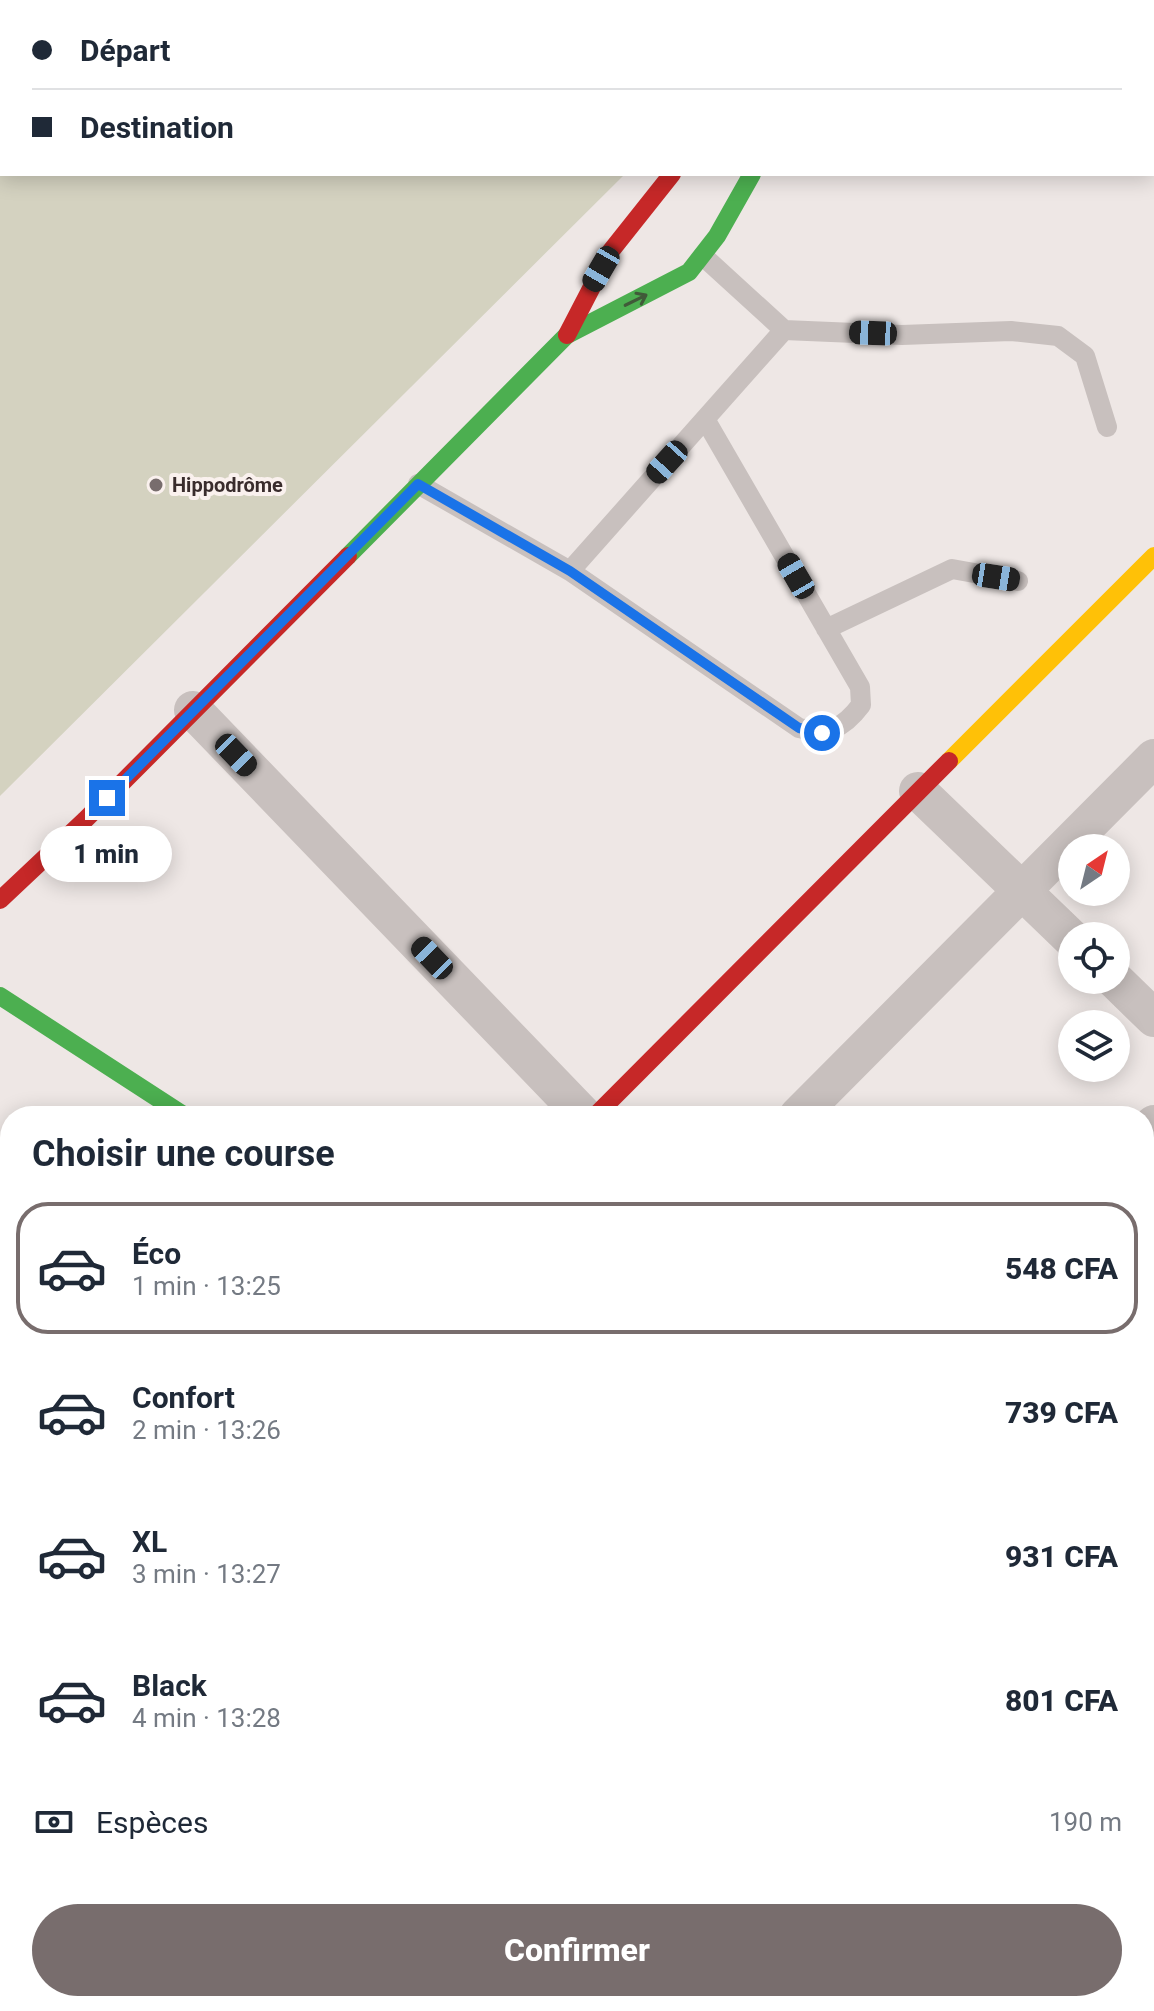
<!DOCTYPE html>
<html lang="fr">
<head>
<meta charset="utf-8">
<style>
  :root { --surface:#fff; --page:#f2f2f3; --text:#1f2937; --muted:#747a83; --line:#e0e1e3; --accent:#786d6d }
  body { margin:0; font-family:Roboto,sans-serif; background:var(--page); color:var(--text); height:100vh; display:flex; flex-direction:column; font-size:30px; white-space:nowrap }
  * { box-sizing:border-box; margin:0 }
  p { font-size:26px; color:var(--muted) }
  .icon { flex:none; width:44px; height:44px; fill:none; stroke:currentColor; stroke-width:2; stroke-linecap:round; stroke-linejoin:round }
  .map { position:relative; flex:1; overflow:hidden }
  .side { position:absolute; left:0px; top:1106px; width:1154px; height:906px; display:flex; flex-direction:column; background:var(--surface); border-radius:32px 32px 0 0; box-shadow:0 4px 20px #0003 }
  .side>* { flex:none }
  .banner { position:absolute; left:0px; top:0px; width:1154px; height:176px; box-shadow:0 4px 20px #0003; display:grid; align-content:center; height:176px; padding:0 32px; background:var(--surface) }
  .needle { width:52px; rotate:35deg }
  .buttons { position:absolute; left:1058px; top:834px; display:grid; gap:16px }
  .buttons a { display:grid; place-items:center; width:72px; height:72px; border-radius:50%; background:var(--surface); box-shadow:0 4px 20px #0003; font-size:40px }
  .end { position:absolute; width:36px; height:36px; margin:-18px; border:10px solid #1a73e8; background:#fff; box-shadow:0 0 0 4px #fff }
  .from { border-radius:50% }
  .bubble { position:absolute; height:56px; border-radius:28px; background:var(--surface); box-shadow:0 4px 20px #0003; font-size:26px; font-weight:800; line-height:56px; text-align:center }
  .car { position:absolute; width:24px; height:48px; margin:-24px -12px; border-radius:10px; box-shadow:0 0 6px 2px #0007; background:linear-gradient(#222 24%,#8ab4d8 0 40%,#222 0 76%,#8ab4d8 0 86%,#222 0) }
  .banner b { display:flex; align-items:center; gap:28px; height:76px; font-size:30px }
  .banner b+b { border-top:2px solid var(--line) }
  .banner i { width:20px; height:20px; background:var(--text) }
  ul { padding:0; list-style:none }
  li { display:flex; align-items:center; gap:24px; height:132px; margin:0 16px 12px; padding:0 16px; border:4px solid transparent; border-radius:32px }
  li div { flex:1 }
  li b { display:block; font-size:30px }
  li em { font-style:normal; font-weight:800 }
  li.selected { border-color:var(--accent) }
  li>.icon { width:72px; height:72px; stroke-width:1.5 }
  h2 { padding:0 32px; font-size:36px; line-height:96px }
  .pay { display:flex; align-items:center; gap:20px; height:88px; padding:0 32px; font-size:30px }
  .pay p { margin-inline-start:auto }
  .primary-button { display:flex; gap:16px; margin-top:auto; padding:16px 32px }
  .primary-button a { flex:1; height:92px; border-radius:48px; background:var(--accent); color:#fff; font-size:32px; font-weight:800; line-height:92px; text-align:center }
  .map>svg:first-child { display:block }
  .green { fill:#d4d2c0 }
  .lines { fill:none; stroke-linecap:round; stroke-linejoin:round }
  .lane { stroke:#c8c0be; stroke-width:20 }
  .street { stroke:#c8c0be; stroke-width:38 }
  .fast { stroke:#4caf50; stroke-width:18 }
  .slow { stroke:#ffc107; stroke-width:18 }
  .jam { stroke:#c62828; stroke-width:18 }
  .oneway { stroke:#405a39 }
  .route { stroke:#1a73e8; stroke-width:10 }
  .poi-dot { fill:#786d6d; stroke:#faf1ee; stroke-width:3 }
  .labels { text-anchor:middle; stroke-width:8; stroke-linejoin:round; paint-order:stroke }
  .poi-label { font-size:20px; font-weight:bold; fill:#392c2c; stroke:#faf1ee; text-anchor:start }
</style>
</head>
<body>
<div class="map">
<svg width="1154" height="2011" viewBox="0 0 1154 2011">
  <rect width="100%" height="100%" fill="#eee7e5"/>
  <path class="green" d="M0,0h800l-798,2v172h623l-625,622z"/>
  <g class="lines">
    <path class="lane" d="M703,256l81,74 118,5 109,-4 47,5 27,20 22,71
      M418,484l152,87 229,157c29,7 44,1 62,-23l-1,-18 -155,-268
      M570,571l214,-241
      M826,629l126,-60 66,12"/>
    <path class="street" d="M1050,0l2,2
      M1152,100l2,2
      M193,710l391,406
      M918,791l154,148
      M1115,980l39,38
      M798,1116l356,-358
      M1144,1134l10,-10
      M0,1391l10,10
      M1144,1420l10,9
      M1144,1578l10,-11
      M0,1712l10,10
      M1144,1740l10,10
      M0,1774l10,-10
      M134,2002l9,9
      M626,2002l9,9
      M450,2011l8,-9
      M730,2011l9,-9"/>
    <path class="fast" d="M348,556l219,-221 122,-63 28,-36 35,-62
      M0,996l185,120"/>
    <path class="slow" d="M884,2l2,-2
      M949,761l205,-205
      M1021,2002l8,9"/>
    <path class="jam" d="M567,335l43,-83 62,-78
      M0,900l85,-80 263,-264
      M595,1116l354,-355"/>
  </g>
  <defs><path id="oneway-shaft" d="M-6 0H5M1.5-3L5.5 0L1.5 3" fill="none" stroke-width="1.6" stroke-linecap="round" stroke-linejoin="round" transform="scale(2)"/></defs>
  <use class="oneway" href="#oneway-shaft" transform="translate(636 300) rotate(-26)"/>
  <g class="lines">
    <path class="route" d="M107,798l311,-314 152,87 229,157 23,5"/>
  </g>
  <circle class="poi-dot" cx="156" cy="485" r="8"/>
  <g class="labels">
    <g class="poi-label">
      <text x="172" y="492">Hippodrôme</text>
    </g>
  </g>
</svg>
<div class="buttons">
<a><svg class="needle" viewBox="-14 -14 28 28"><path d="M0-13l5 13h-10z" fill="#e53935"/><path d="M0 13l5-13h-10z" fill="#747a83"/></svg></a>
<a><svg class="icon" aria-label="locate" viewBox="0 0 24 24"><circle cx="12" cy="12" r="6"/><path d="M12 2v4M12 18v4M2 12h4M18 12h4"/></svg></a>
<a><svg class="icon" aria-label="layers" viewBox="0 0 24 24"><path d="M12 4l9 5-9 5-9-5zM3 14l9 5 9-5"/></svg></a>
</div>
<i class="end from" style="left:822px;top:733px"></i>
<i class="end" style="left:107px;top:798px"></i>
<div class="bubble" style="left:40px;top:826px;width:132px">1 min</div>
<i class="car" style="left:601px;top:269px;rotate:210deg"></i>
<i class="car" style="left:873px;top:333px;rotate:272deg"></i>
<i class="car" style="left:667px;top:462px;rotate:222deg"></i>
<i class="car" style="left:796px;top:576px;rotate:330deg"></i>
<i class="car" style="left:996px;top:577px;rotate:99deg"></i>
<i class="car" style="left:236px;top:755px;rotate:136deg"></i>
<i class="car" style="left:432px;top:958px;rotate:316deg"></i>
<div class="banner">
<b><i class="from"></i>Départ</b>
<b><i></i>Destination</b>
</div>
<section class="side">
<h2>Choisir une course</h2>
<ul>
<li class="selected"><svg class="icon" aria-label="car" viewBox="0 0 24 24"><path d="M5 17H2v-5l4-1 3-4h7l3 4 3 1v5h-3M9 17h6M6 11h13"/><circle cx="7" cy="17" r="2"/><circle cx="17" cy="17" r="2"/></svg><div><b>Éco</b><p>1 min · 13:25</p></div><em>548 CFA</em></li>
<li><svg class="icon" aria-label="car" viewBox="0 0 24 24"><path d="M5 17H2v-5l4-1 3-4h7l3 4 3 1v5h-3M9 17h6M6 11h13"/><circle cx="7" cy="17" r="2"/><circle cx="17" cy="17" r="2"/></svg><div><b>Confort</b><p>2 min · 13:26</p></div><em>739 CFA</em></li>
<li><svg class="icon" aria-label="car" viewBox="0 0 24 24"><path d="M5 17H2v-5l4-1 3-4h7l3 4 3 1v5h-3M9 17h6M6 11h13"/><circle cx="7" cy="17" r="2"/><circle cx="17" cy="17" r="2"/></svg><div><b>XL</b><p>3 min · 13:27</p></div><em>931 CFA</em></li>
<li><svg class="icon" aria-label="car" viewBox="0 0 24 24"><path d="M5 17H2v-5l4-1 3-4h7l3 4 3 1v5h-3M9 17h6M6 11h13"/><circle cx="7" cy="17" r="2"/><circle cx="17" cy="17" r="2"/></svg><div><b>Black</b><p>4 min · 13:28</p></div><em>801 CFA</em></li>
</ul>
<div class="pay"><svg class="icon" aria-label="cash" viewBox="0 0 24 24"><path d="M3 7h18v10H3z"/><circle cx="12" cy="12" r="2"/></svg>Espèces<p>190 m</p></div>
<div class="primary-button"><a>Confirmer</a></div>
</section>
</div>
</body>
</html>
